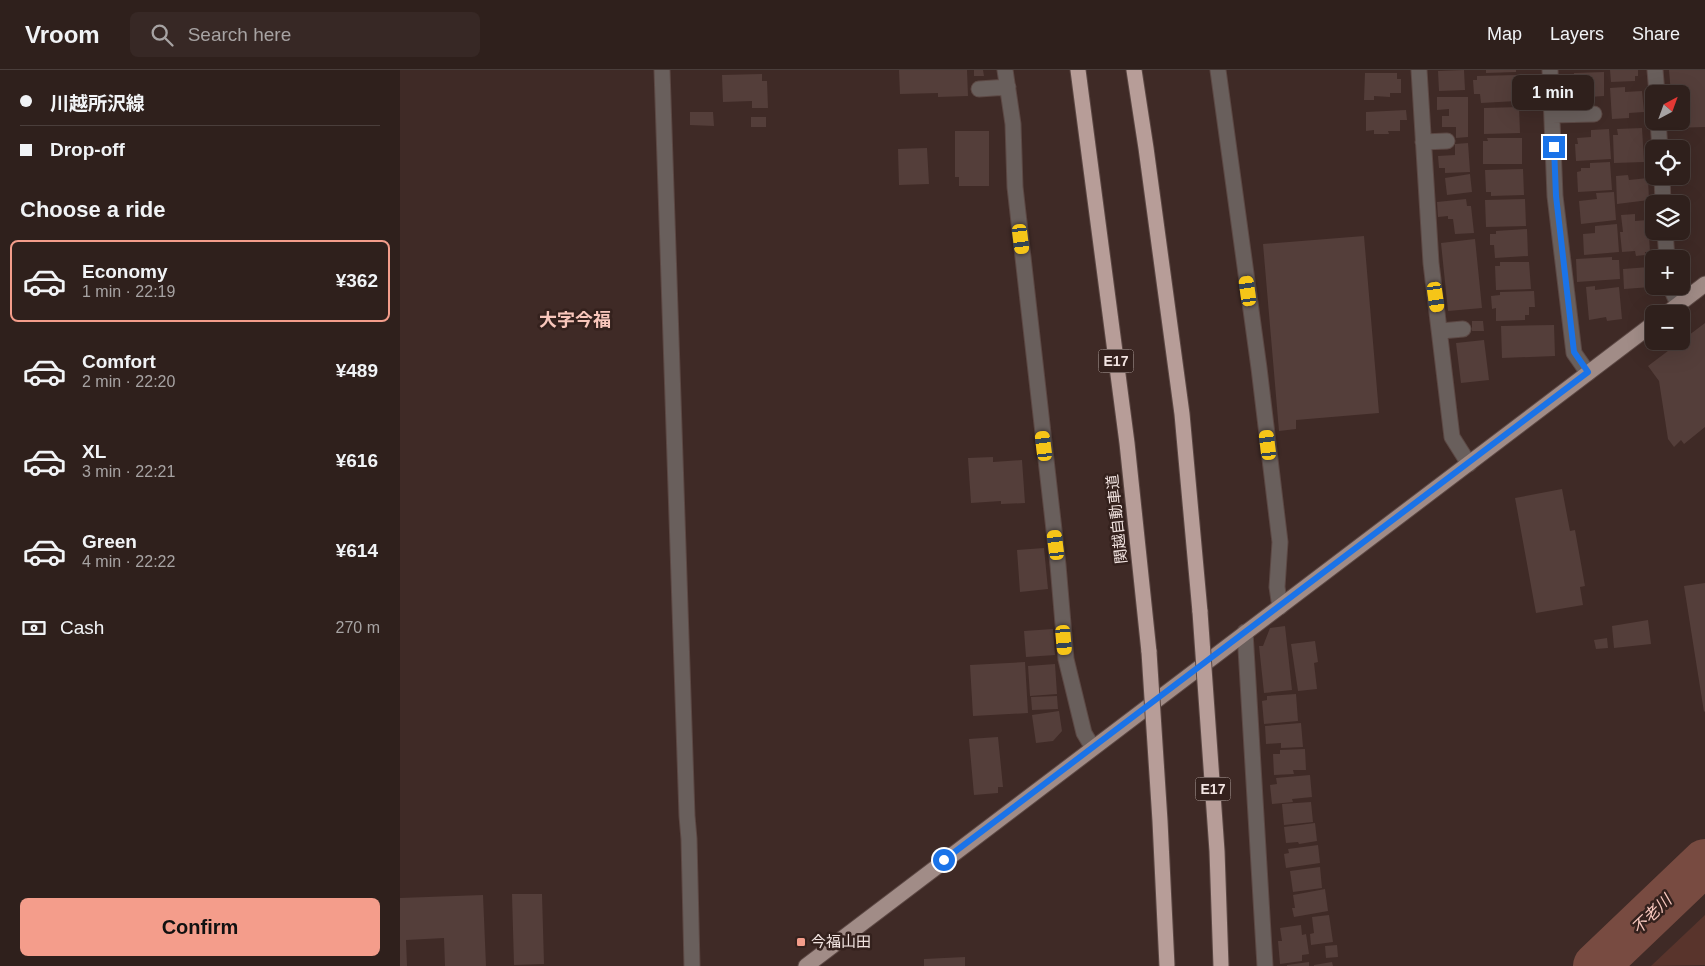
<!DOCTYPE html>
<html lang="en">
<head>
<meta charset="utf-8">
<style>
  :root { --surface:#2f201c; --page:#372825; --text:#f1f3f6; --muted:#a7a3a3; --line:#4a3e3b; --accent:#f49d8b }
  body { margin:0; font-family:Arial,"Noto Sans JP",sans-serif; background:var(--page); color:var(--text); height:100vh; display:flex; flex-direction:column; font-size:19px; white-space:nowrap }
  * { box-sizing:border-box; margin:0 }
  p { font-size:16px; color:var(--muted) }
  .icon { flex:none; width:28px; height:28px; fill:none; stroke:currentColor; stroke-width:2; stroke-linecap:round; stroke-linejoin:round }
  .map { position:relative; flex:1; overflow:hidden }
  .details { display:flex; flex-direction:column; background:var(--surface); width:400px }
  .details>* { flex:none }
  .guide { display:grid; align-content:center; height:110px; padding:0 20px; background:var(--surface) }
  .needle { width:32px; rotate:41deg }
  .buttons { position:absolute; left:1245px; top:15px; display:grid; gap:10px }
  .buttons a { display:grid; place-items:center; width:45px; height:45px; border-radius:8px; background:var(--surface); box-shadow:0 5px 20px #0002,0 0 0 1px var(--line); font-size:25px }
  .end { position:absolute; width:22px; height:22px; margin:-11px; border:6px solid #1a73e8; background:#fff; box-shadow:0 0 0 2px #fff }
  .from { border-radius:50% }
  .bubble { position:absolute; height:35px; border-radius:8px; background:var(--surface); box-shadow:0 5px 20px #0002,0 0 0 1px var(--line); font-size:16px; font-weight:600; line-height:35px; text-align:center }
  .car { position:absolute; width:15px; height:30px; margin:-15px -8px; border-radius:6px; box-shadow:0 0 4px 1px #0007; background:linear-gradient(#f5c518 24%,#345 0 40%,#f5c518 0 76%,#345 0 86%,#f5c518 0) }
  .guide b { display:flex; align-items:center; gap:18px; height:48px; font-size:19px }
  .guide b+b { border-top:1px solid var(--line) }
  .guide i { width:12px; height:12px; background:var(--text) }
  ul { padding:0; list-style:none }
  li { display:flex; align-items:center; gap:15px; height:82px; margin:0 10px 8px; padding:0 10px; border:2px solid transparent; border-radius:8px }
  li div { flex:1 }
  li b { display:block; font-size:19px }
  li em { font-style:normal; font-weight:600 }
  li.current { border-color:var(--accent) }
  li>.icon { width:45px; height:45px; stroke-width:1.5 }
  h2 { padding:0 20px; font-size:22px; line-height:60px }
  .pay { display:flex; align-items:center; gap:12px; height:55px; padding:0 20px; font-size:19px }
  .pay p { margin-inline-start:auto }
  .button { display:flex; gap:10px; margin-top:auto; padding:10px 20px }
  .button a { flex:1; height:58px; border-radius:8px; background:var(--accent); color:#111; font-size:20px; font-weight:600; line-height:58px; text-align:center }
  header { display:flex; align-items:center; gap:30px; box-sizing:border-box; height:70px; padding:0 25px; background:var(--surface); border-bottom:1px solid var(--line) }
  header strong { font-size:24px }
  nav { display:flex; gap:28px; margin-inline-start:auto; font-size:18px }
  .search { width:350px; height:45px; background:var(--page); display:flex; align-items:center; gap:12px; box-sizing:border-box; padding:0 18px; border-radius:8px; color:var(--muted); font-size:19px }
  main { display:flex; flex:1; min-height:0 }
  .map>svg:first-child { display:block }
  .green { fill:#59342c }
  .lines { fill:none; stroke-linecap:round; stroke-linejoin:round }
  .river { stroke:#784b41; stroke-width:46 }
  .building { fill:#543e3a }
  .minor-casing { stroke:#5c4844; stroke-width:17 }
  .major-casing { stroke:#5c4844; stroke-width:17 }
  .highway-casing { stroke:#5c4844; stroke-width:17 }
  .minor { stroke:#695f5c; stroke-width:15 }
  .major { stroke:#a18c87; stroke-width:15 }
  .highway { stroke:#b79d98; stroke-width:15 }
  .highway-bridge-casing { stroke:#5c4844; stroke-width:17; stroke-linecap:butt }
  .highway-bridge { stroke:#b79d98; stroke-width:15 }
  .route { stroke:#1a73e8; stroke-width:6 }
  .poi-dot { fill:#f49d8b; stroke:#34211d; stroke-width:2 }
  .labels { text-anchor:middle; stroke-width:5; stroke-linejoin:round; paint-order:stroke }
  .shield { fill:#34211d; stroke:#b9aaa6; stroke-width:1 }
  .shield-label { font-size:14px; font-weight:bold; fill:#f2e4e1 }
  .street-label { font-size:15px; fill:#f2e4e1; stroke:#34211d }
  .poi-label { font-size:15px; fill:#f2e4e1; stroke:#34211d; text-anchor:start }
  .water-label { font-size:16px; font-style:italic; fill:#facac0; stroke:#34211d }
  .quarter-label { font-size:18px; font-weight:bold; fill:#f8c6bb; stroke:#34211d }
</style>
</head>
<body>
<header>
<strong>Vroom</strong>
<div class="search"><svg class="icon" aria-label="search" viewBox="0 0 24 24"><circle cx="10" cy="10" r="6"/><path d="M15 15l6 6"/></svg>Search here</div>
<nav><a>Map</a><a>Layers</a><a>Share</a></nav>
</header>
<main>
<section class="details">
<div class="guide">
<b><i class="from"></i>川越所沢線</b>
<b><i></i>Drop-off</b>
</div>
<h2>Choose a ride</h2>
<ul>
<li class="current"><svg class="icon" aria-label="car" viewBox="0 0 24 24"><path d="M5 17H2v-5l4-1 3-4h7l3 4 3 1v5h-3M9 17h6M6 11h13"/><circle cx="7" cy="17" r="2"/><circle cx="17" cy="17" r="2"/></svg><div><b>Economy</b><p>1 min · 22:19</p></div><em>¥362</em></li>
<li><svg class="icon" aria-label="car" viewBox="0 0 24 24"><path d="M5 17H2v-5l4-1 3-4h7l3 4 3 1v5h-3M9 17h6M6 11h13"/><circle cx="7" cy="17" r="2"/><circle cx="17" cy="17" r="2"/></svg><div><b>Comfort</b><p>2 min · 22:20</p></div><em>¥489</em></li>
<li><svg class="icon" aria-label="car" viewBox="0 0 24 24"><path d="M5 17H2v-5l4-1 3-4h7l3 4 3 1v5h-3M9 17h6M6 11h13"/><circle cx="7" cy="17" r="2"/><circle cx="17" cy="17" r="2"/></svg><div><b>XL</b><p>3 min · 22:21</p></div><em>¥616</em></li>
<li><svg class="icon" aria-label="car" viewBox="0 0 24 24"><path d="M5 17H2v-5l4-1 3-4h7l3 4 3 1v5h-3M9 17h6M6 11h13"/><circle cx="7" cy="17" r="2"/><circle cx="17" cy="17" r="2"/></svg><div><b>Green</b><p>4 min · 22:22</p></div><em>¥614</em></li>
</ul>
<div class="pay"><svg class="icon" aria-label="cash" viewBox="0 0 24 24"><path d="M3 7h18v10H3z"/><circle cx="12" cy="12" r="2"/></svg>Cash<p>270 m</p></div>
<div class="button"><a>Confirm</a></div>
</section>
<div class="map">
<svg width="1305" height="896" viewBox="0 0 1305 896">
  <rect width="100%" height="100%" fill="#3f2a26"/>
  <path class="green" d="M1305,845v50l-54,1z"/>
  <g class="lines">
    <path class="river" d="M1196,896l109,-104"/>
  </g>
  <path class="building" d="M499,0h68l1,26 -30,1v-4l-38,1z
    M574,0h9l1,6h-10z
    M1064,0l1,20 -26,1 -1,-20z
    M1086,0h30v2l-30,1z
    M1210,0h28v6h-3v5l-24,1z
    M1269,0h36v57l-32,1 -1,-7h9v-27h-10z
    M1204,2v24l-30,2v-25z
    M965,3h32v6h4v14h-11v4l-16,-1v4h-10z
    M362,4v7h5l1,27h-16v-7l-29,1 -1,-27z
    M1117,5v26l-36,2 -1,-9h-6l-1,-14h4v-4z
    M1225,17v5l17,-1 2,21 -15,1v5l-17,1 -2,-31z
    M1037,27h31v40l-12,1v-11h-14v-11h7v-7l-12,1z
    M1119,37l1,26 -36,1v-26z
    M1006,40l1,10h-7v11h-12l1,3h-15v-4l-8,1v-19z
    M290,42h23l1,14 -24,-1z
    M351,47h15v10h-15z
    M1242,58l2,34 -30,1 -1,-28h5l-1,-6z
    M1209,59l2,30 -35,2 -1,-17h3l-1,-6 14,-1v-7z
    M555,61h34v55h-30v-9h-4z
    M1087,68h35v26h-39v-23h5z
    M1068,73l2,29 -25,1v-5h-6l-1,-12 17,-1v-11z
    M527,78l2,36 -30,1 -1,-36z
    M1210,92l2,28 -34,2 -1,-20 4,-1v-3h9v-5z
    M1123,99l1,26 -33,1v-4h-5l-1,-22z
    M1070,104l2,18 -25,3 -2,-17z
    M1228,105l1,5 19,-2 1,22 -32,4 -1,-28z
    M1214,122l2,28 -35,4 -2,-23 18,-2 -1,-6z
    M1066,129l1,7h4l3,27 -19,1 -2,-15h-5v-3l-10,1 -1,-15z
    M1125,129l1,27 -40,1 -1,-27z
    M1235,144v7l13,-1 2,32h-5v3l-9,1 -1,-5 -13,1 -2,-20h3l-2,-17z
    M1217,154l2,28 -35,3 -1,-21 12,-1v-7z
    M1127,159l1,27 -33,2 -1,-13h-4v-11h6v-3z
    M964,166l15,177 -83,7v9l-17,2 -16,-187z
    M1075,169l7,69 -34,3 -7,-68z
    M1212,187v3h7l1,19 -43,3 -1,-23z
    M1100,192h29l2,27 -35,1 -1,-24h5z
    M1249,197l2,20 -27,2 -1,-20z
    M1195,216v4l24,-3 3,32 -15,2 -1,-4 -17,3 -3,-33z
    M1134,221l1,16h-6v8h-4v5l-29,1v-13l-4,1 -1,-13 9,-1v-3z
    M1072,251h11l1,10h-12z
    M1305,253v104l-21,17 -3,-4 -7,7 -6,-8 -9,-58 -11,-15z
    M1154,255l1,31 -53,2 -1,-32z
    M1084,270l5,40 -28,3 -5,-40z
    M593,387v5l29,-2 3,43 -24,1v-3l-30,2 -3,-45z
    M1162,419l8,42 5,-1 10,56 -5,1 3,18 -47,8 -21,-115z
    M644,478l4,41 -28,3 -3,-42z
    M1305,513v128l-1,1 -20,-126z
    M1248,550l3,24 -37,4 -2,-22z
    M885,556l7,64 -28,3 -5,-47h4l7,-18z
    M653,559l2,26 -29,2 -2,-26z
    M1207,568l1,10 -12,1 -2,-9z
    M915,571l3,21 -4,1 3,26 -19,2 -7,-47z
    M625,592l3,51 -55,3 -3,-51z
    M655,594l2,30 -27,2 -2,-30z
    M896,624l2,27 -34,3 -2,-23 5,-1v-4z
    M657,626l1,13 -26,1 -1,-13z
    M659,641l3,20 -9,10 -17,2 -4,-28z
    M901,653l2,24 -22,1v-5l-15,1 -1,-18z
    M598,667l5,50h-5v6l-24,2 -5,-56z
    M905,679l1,21h-13l1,4 -20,1 -1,-21h7v-4z
    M910,705l2,22 -20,2 1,3 -21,2 -2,-19 7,-1 -1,-6z
    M911,732l2,20 -29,3 -2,-21z
    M915,753l2,18 -18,3 -1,-2 -12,1 -2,-16z
    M918,775l2,18 -34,5 -2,-14 5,-1 -1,-4z
    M920,797l2,21 -29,4 -3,-21z
    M925,819l3,22 -34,6 -2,-9h3l-2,-13z
    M112,824h30l2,70 -30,1z
    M83,825l3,71h-41l-1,-28 -38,2 1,26h-7v-68z
    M929,845l4,27 -22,3 -1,-11 4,-1 -2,-16z
    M901,855l1,10 4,-1 3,20 -7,1v6l-22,3 -2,-23h4l-2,-13z
    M937,875l1,12 -12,1 -1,-12z
    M565,887v9h-41v-7z
    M909,892v4h-22v-1z
    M932,892l1,4h-19v-1z"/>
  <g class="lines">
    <defs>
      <path id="minor" d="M262,0l25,746 2,23 3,127
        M605,0l8,54 2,63 43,378 8,94 18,74 9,15
        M818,0l41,298 21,174 -3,45 3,20
        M1019,0l12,193 21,174 17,27
        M1150,0l5,126 19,157 14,20
        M1255,0l2,24
        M579,19l29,-2
        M1152,45l42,-1
        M1258,51l2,28
        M1023,72l24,-1
        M1262,106l1,28
        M1265,161l2,28
        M1270,216l8,18
        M1041,261l22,-2
        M845,562l20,334"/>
      <path id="major" d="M1266,244l39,-30
        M406,896l848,-643"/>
      <path id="highway" d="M678,0l49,373 22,209
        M734,0l12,78 36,266 18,198"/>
    </defs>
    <use href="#minor" class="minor-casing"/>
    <use href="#major" class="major-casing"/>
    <use href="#highway" class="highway-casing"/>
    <use href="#minor" class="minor"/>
    <use href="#major" class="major"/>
    <use href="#highway" class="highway"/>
    <defs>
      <path id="highway-bridge" d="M800,542l17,239 4,115
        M749,582l11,169 7,145"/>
    </defs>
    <use href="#highway-bridge" class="highway-bridge-casing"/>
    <use href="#highway-bridge" class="highway-bridge"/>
  </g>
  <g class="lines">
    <path class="route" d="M544,790l644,-488 -14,-20 -18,-156 -2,-49"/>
  </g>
  <rect class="poi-dot" x="396" y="867" width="10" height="10" rx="2.5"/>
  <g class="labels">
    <g class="shield">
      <rect x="698.5" y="279.5" width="35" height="23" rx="4"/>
      <rect x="795.5" y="707.5" width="35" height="23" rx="4"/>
    </g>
    <g class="shield-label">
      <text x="716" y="296">E17</text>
      <text x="813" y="724">E17</text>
    </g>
    <g class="street-label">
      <text transform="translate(717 449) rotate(-96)" y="5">関越自動車道</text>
    </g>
    <g class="poi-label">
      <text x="411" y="877">今福山田</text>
    </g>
    <g class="water-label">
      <text transform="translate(1251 844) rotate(-44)" y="6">不老川</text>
    </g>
    <g class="quarter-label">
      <text x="175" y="256">大字今福</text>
    </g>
  </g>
</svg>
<div class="buttons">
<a><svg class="needle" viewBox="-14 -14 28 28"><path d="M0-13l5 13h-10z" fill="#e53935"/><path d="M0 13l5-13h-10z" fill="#a7a3a3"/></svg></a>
<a><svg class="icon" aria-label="locate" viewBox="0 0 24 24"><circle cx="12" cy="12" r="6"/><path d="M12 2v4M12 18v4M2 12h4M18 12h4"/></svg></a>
<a><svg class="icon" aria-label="layers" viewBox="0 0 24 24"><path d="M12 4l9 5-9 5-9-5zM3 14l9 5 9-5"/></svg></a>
<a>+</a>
<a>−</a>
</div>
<i class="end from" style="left:544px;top:790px"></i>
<i class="end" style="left:1154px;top:77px"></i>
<div class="bubble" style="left:1112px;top:5px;width:82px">1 min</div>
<i class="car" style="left:621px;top:169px;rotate:173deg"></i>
<i class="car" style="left:848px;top:221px;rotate:352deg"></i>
<i class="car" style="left:1036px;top:227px;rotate:172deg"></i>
<i class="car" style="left:868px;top:375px;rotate:353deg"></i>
<i class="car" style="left:644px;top:376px;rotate:353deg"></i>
<i class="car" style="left:656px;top:475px;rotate:353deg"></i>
<i class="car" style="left:664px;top:570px;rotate:175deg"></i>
</div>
</main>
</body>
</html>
